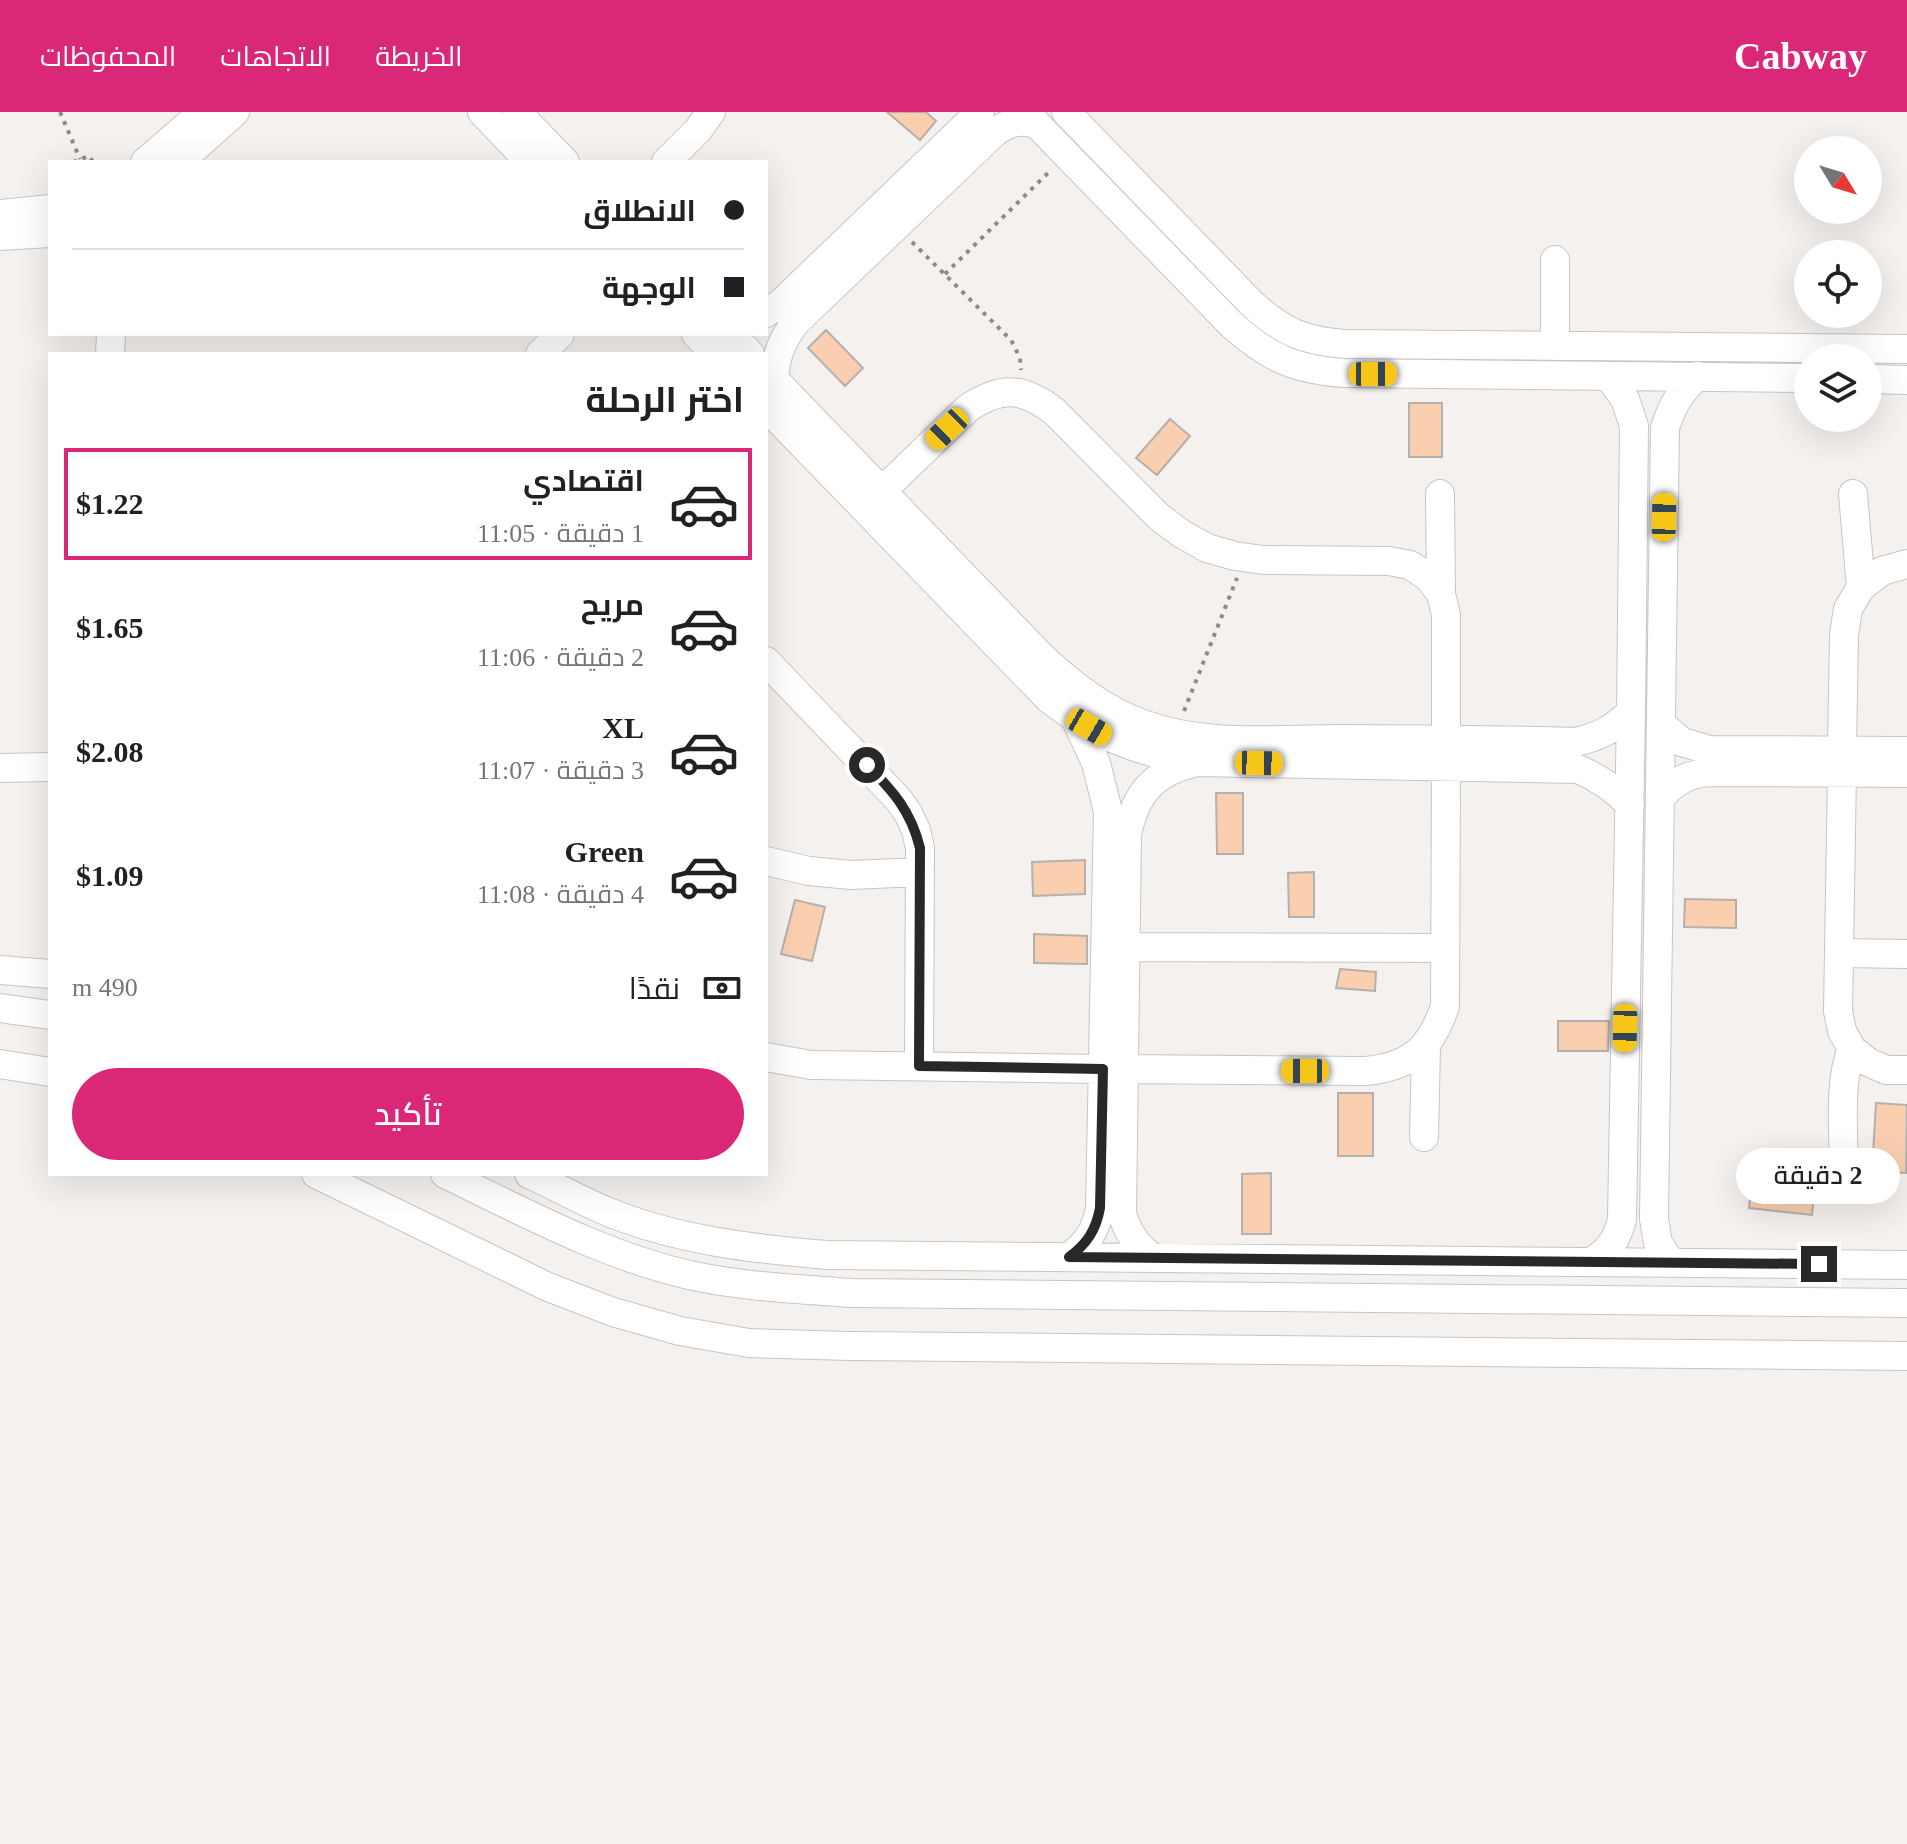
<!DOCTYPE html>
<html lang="ar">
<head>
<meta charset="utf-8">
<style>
  :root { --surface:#fff; --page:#f2f2f2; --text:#202124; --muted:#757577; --line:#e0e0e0; --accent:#db2777 }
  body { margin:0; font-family:"Times New Roman",Cairo,serif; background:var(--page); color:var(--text); direction:rtl; height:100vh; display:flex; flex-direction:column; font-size:30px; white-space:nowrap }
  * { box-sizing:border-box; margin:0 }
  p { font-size:26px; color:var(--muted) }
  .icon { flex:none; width:44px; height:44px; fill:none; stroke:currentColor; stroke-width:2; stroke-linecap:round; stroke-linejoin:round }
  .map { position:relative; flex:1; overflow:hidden; direction:ltr }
  .sheet { position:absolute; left:48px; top:240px; width:720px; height:824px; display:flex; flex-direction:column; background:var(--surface); border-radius:0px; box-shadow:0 8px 32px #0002; direction:rtl }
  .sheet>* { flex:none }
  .guide { position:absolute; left:48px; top:48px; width:720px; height:176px; border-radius:0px; box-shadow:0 8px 32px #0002; direction:rtl; display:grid; align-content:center; height:176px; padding:0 24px; background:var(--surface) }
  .needle { width:52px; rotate:128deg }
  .tools { position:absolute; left:1794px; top:24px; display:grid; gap:16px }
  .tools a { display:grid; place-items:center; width:88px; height:88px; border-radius:50%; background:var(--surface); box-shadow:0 8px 32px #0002; font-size:40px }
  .end { position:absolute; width:36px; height:36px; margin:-18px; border:10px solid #292827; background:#fff; box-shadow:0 0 0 4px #fff }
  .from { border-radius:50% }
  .bubble { position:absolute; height:56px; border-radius:28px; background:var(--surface); box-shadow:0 8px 32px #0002; font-size:26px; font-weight:600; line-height:56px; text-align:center; direction:rtl }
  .car { position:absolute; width:24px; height:48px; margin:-24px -12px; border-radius:10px; box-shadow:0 0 6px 2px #0007; background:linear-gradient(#f5c518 24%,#345 0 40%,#f5c518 0 76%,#345 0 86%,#f5c518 0) }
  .guide b { display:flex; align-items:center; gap:28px; height:76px; font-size:30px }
  .guide b+b { border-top:2px solid var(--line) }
  .guide i { width:20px; height:20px; background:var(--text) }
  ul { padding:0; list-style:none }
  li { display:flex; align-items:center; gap:24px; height:112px; margin:0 16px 12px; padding:0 8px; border:4px solid transparent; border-radius:0px }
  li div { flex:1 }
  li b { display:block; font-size:30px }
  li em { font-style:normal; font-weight:600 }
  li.on { border-color:var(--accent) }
  li>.icon { width:72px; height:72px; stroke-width:1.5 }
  h2 { padding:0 24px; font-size:36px; line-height:96px }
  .pay { display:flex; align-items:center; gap:20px; height:88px; padding:0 24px; font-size:30px }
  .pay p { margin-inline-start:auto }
  .primary-button { display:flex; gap:16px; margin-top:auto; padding:16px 24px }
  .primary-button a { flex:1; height:92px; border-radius:48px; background:var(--accent); color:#fff; font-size:32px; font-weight:600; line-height:92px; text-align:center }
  header { display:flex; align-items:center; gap:48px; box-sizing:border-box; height:112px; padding:0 40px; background:var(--accent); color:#fff }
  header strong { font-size:38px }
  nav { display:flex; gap:44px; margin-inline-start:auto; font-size:28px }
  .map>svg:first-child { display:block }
  .building { fill:#f9cfb0; stroke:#b4b0ae; stroke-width:2 }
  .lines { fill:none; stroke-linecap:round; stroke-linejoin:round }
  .minor-casing { stroke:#c8c5c3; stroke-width:30 }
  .path { stroke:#8d8b89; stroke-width:4; stroke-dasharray:4 6; stroke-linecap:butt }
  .minor { stroke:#fff; stroke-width:28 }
  .route { stroke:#292827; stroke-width:10 }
</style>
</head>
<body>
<header>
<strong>Cabway</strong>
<nav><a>الخريطة</a><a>الاتجاهات</a><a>المحفوظات</a></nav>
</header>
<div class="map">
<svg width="1907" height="1732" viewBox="0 0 1907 1732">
  <rect width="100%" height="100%" fill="#f5f1ef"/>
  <path class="building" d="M887,0h39l10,9 -16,19z
    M826,218l37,38 -18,18 -37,-38z
    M1409,291h33v54h-33z
    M1170,307l20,17 -33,39 -21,-17z
    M1216,681h27v61h-26z
    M1085,748v34l-52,2 -1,-34z
    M1314,760v45h-25l-1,-44z
    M1685,787l51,1v28l-52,-1z
    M795,788l30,7 -13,54 -31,-7z
    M1034,822l53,2v28l-53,-1z
    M1340,857l36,3 -1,19 -39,-3z
    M1558,909h51l-1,30h-50z
    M1338,981h35v63h-35z
    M1876,991l31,2 -1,68 -34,-2z
    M1271,1061v61h-29v-60z
    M1752,1066l63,7 -3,30 -63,-7z"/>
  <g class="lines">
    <defs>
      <path id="minor" d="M482,0l48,50
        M517,0l48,50
        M1025,0l207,213c37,33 62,44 111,48l465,5
        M1066,0l186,192c31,28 52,37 93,40l562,5
        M145,50l58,-50
        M179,50l56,-50
        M666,50l32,-32 13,-18
        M0,102l50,-5
        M0,124l50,-3
        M1555,148v86
        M766,201l14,-9 200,-192
        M696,222l19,20
        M731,222l19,20
        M110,242l1,-20
        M540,242l20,-20
        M766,259l276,286c30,28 62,53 101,67 61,23 131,15 195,15 79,0 159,1 238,3 25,-6 37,-13 55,-30
        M774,267c2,-24 8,-40 23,-58l198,-189c14,-10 25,-13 42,-8
        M1868,267l39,1
        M766,295l283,292c49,37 87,53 148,63l381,7c21,9 36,19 52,36
        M882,379l86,-83c34,-22 55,-21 87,4l104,105 23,17 25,14 28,8 28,4 126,1 21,4 18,12 13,17 5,21v124
        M1440,382l1,100
        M1853,382l8,93
        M766,549l132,138 10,14 8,17 4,18 -1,218
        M1661,612l21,18 27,8 198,1
        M1842,638l2,-115 4,-26 13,-22 21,-16 25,-7
        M0,656l50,-1
        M1842,661l-4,238 4,20 10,18 16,13 18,8h21
        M1660,687c13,-17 26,-24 48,-27l199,1
        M766,749l43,10 42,4 69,-3
        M1125,835l320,1
        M1839,841l68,1
        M0,858l50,4
        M0,896l50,7
        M766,945l45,8 292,4
        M0,952l50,8
        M1123,957l242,2c45,-4 66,-22 80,-65l1,-239
        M1424,1025l2,-91
        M1844,1060c0,-36 -6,-90 8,-123
        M316,1062l232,113 65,25 67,19 69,12 100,3 1058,10
        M445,1062c81,39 161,83 249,102 52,11 105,13 158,17l1055,10
        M529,1062c26,12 51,26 77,37 70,29 147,38 222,44l1079,10
        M1069,1145c18,-13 27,-27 31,-49l8,-397 -12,-48 -21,-45
        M1152,1145c-16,-12 -25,-25 -30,-44l5,-378c8,-41 26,-62 66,-72
        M1591,1150c18,-11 26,-22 31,-43l9,-507 3,-286 -9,-27 -17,-23
        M1671,1151l-13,-20 -4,-24 11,-791c7,-22 15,-37 33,-52"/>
    </defs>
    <use href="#minor" class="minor-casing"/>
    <path class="path" d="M60,0l20,47
      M73,50l16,-6 4,6
      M912,130l99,98 9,18 1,12
      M945,162l106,-104
      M1184,599l53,-133"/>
    <use href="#minor" class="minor"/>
  </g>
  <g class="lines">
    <path class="route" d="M867,653c26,26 44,46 53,83l-1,218 184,3 -3,139c-4,22 -13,36 -31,49l750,7"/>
  </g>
</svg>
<div class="tools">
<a><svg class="needle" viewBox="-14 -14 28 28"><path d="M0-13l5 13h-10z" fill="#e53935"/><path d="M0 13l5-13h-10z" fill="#757577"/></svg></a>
<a><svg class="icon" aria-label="locate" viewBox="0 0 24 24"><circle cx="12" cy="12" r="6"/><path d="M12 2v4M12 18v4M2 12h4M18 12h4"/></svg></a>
<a><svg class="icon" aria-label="layers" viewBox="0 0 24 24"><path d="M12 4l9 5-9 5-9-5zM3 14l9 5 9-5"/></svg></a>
</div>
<i class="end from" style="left:867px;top:653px"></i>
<i class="end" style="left:1819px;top:1152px"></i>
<div class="bubble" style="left:1736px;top:1036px;width:164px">2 دقيقة</div>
<i class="car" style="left:1373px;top:262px;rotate:90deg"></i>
<i class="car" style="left:947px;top:317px;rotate:226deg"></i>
<i class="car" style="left:1664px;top:405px;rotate:1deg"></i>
<i class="car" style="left:1089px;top:615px;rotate:120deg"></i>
<i class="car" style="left:1259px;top:651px;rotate:91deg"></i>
<i class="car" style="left:1625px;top:916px;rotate:181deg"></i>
<i class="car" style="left:1305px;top:959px;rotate:270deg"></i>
<div class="guide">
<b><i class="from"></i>الانطلاق</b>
<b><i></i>الوجهة</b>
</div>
<section class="sheet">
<h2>اختر الرحلة</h2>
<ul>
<li class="on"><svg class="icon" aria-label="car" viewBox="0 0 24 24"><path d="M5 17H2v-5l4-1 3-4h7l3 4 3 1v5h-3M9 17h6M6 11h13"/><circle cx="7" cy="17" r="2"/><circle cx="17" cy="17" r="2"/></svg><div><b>اقتصادي</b><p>1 دقيقة · 11:05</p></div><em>$1.22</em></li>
<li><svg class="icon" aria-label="car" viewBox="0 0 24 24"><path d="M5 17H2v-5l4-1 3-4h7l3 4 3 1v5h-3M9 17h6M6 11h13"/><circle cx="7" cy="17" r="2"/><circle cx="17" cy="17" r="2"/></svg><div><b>مريح</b><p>2 دقيقة · 11:06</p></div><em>$1.65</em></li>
<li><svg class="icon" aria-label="car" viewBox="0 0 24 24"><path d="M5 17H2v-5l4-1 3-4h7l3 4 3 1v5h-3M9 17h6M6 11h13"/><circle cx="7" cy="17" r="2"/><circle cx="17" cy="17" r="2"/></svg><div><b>XL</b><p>3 دقيقة · 11:07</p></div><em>$2.08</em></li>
<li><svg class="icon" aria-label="car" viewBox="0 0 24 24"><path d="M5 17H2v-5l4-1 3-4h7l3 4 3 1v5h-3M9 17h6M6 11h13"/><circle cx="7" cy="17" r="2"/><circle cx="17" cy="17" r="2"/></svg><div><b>Green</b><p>4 دقيقة · 11:08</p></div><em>$1.09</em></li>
</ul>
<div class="pay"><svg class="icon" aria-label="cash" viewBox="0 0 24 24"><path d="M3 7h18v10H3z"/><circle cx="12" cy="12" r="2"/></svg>نقدًا<p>490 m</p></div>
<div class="primary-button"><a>تأكيد</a></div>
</section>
</div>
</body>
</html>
